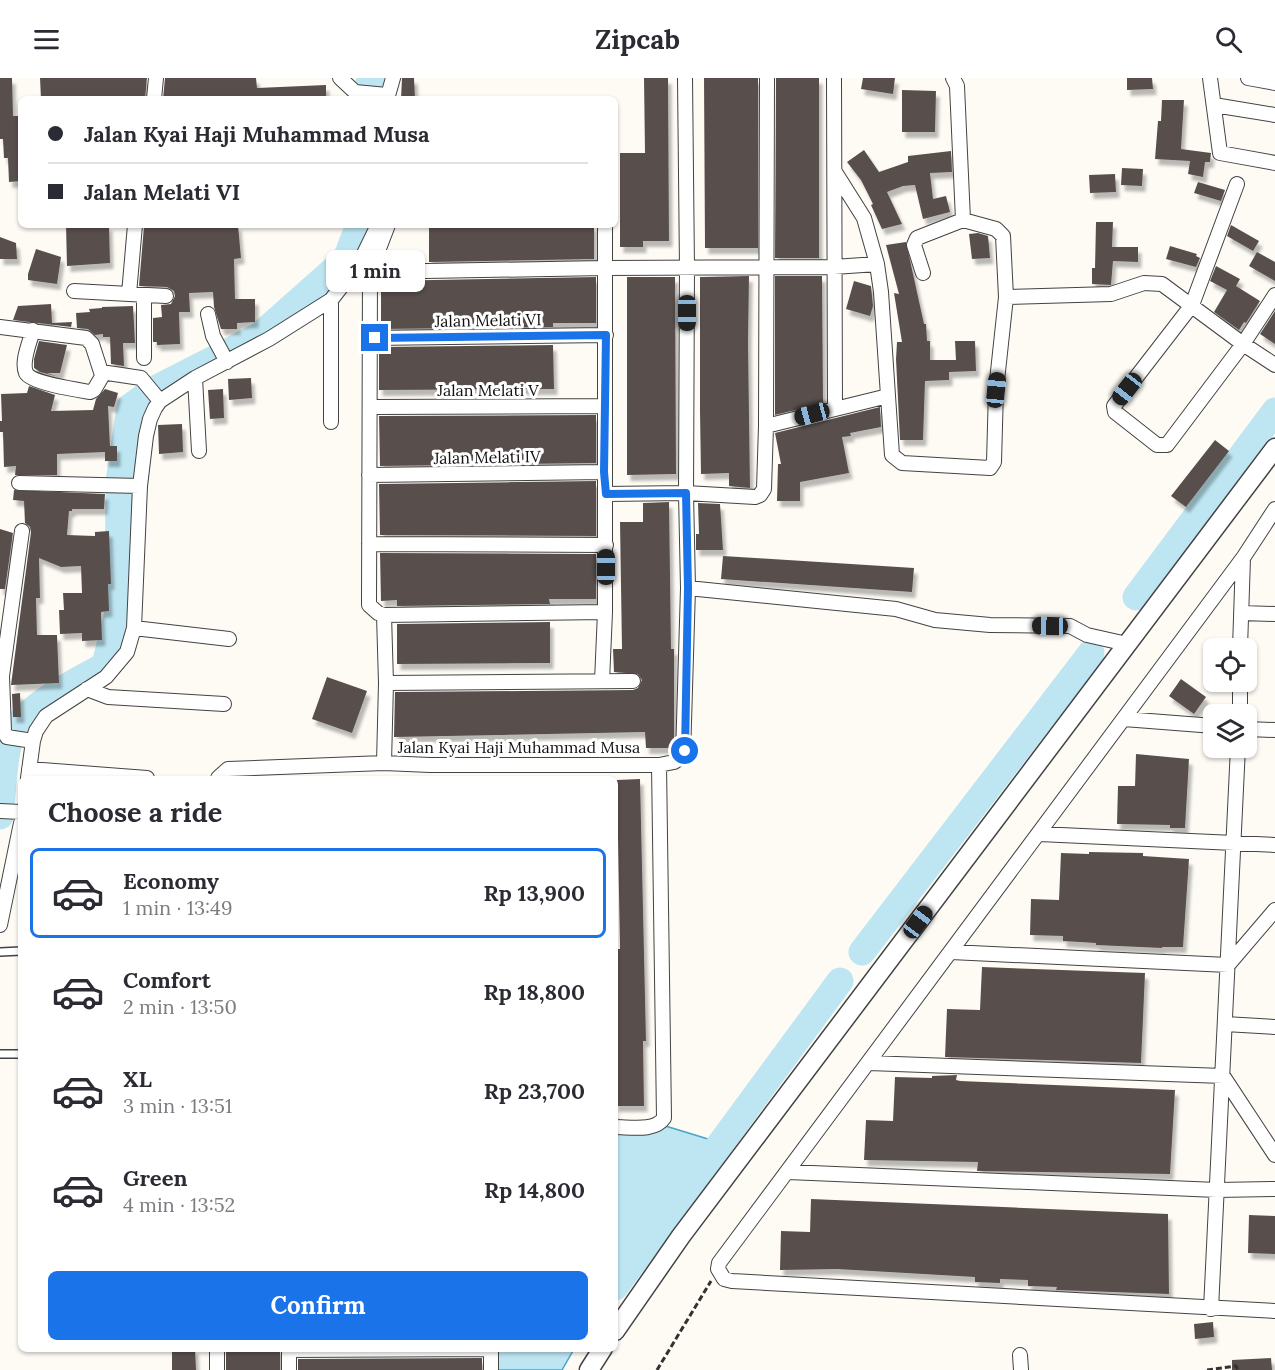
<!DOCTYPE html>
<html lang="en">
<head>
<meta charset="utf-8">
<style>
  :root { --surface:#fff; --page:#f2f2f3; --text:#2b2b33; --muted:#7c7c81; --line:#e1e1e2; --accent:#1a73e8 }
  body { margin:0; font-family:Lora,serif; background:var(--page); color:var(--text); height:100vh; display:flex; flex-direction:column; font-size:22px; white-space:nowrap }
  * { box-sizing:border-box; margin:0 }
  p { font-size:20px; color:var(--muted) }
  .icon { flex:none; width:33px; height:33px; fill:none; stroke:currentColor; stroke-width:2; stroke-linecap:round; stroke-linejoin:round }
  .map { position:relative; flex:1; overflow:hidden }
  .details { position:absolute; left:18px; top:698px; width:600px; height:576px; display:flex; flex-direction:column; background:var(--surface); border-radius:9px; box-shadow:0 2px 4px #0004 }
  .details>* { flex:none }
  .banner { position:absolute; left:18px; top:18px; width:600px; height:132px; border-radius:9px; box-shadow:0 2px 4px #0004; display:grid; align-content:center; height:132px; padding:0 30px; background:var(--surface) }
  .buttons { position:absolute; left:1203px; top:560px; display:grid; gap:12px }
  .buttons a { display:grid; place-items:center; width:54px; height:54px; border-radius:9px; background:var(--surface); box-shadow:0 2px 4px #0004; font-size:30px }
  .end { position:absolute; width:27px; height:27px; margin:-14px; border:8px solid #1a73e8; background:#fff; box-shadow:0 0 0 3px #fff }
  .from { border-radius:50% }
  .bubble { position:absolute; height:42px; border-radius:9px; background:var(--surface); box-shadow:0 2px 4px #0004; font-size:20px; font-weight:700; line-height:42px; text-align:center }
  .car { position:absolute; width:18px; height:36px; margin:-18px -9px; border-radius:8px; box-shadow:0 0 4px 2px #0007; background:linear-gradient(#222 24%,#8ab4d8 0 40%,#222 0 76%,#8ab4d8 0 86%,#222 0) }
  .banner b { display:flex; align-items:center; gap:21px; height:57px; font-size:22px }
  .banner b+b { border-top:2px solid var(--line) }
  .banner i { width:15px; height:15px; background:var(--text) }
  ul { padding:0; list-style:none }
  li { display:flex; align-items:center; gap:18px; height:90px; margin:0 12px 9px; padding:0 18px; border:3px solid transparent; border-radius:9px }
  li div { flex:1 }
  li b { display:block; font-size:22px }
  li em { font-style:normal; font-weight:700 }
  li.selected { border-color:var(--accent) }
  li>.icon { width:54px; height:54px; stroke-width:1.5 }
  h2 { padding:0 30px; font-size:27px; line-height:72px }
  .cta { display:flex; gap:12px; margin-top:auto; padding:12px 30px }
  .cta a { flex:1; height:69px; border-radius:9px; background:var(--accent); color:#fff; font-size:24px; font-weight:700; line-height:69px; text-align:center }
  header { display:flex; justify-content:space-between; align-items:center; height:78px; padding:0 30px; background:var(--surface); font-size:27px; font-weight:700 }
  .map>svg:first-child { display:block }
  .water { fill:#bde6f2; stroke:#49a6c4; stroke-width:1.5 }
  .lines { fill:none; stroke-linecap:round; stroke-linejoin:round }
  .river { stroke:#bde6f2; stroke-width:27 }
  .building { fill:#58504d; filter:url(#shadow) }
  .service-casing { stroke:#434343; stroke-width:10 }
  .minor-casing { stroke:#434343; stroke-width:16 }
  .tertiary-casing { stroke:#434343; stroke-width:21 }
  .path { stroke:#323232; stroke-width:3; stroke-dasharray:6 3; stroke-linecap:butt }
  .service { stroke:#fff; stroke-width:7 }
  .minor { stroke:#fff; stroke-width:14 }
  .tertiary { stroke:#fff; stroke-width:18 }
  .route { stroke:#1a73e8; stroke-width:8 }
  .labels { text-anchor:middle; stroke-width:6; stroke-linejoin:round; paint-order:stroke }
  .street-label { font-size:16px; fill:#101010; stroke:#fff }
</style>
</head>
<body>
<header><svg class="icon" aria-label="menu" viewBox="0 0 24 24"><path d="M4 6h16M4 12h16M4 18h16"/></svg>Zipcab<svg class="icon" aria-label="search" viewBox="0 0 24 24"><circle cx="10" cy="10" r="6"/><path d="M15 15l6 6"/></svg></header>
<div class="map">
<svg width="1275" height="1292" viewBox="0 0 1275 1292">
  <defs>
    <filter id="shadow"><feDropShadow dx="3.5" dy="6" stdDeviation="1.5" flood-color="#0004"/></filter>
  </defs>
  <rect width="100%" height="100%" fill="#fefbf5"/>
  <path class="water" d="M659,1046l62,19 -106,144v-160z
    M490,1271h84l-12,21h-72z"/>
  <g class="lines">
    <path class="river" d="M364,21v-4l7,-17
      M1136,519l139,-186
      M0,738c3,-23 3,-52 9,-74 9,-34 68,-60 96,-77l13,-53 1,-130 11,-75 25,-18 104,-53 87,-77 13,-34
      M862,874l229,-299
      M615,1209l225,-306"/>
  </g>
  <path class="building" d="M0,0h12l1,38h8v65l-12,1 -1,-24h-4l-1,-19h-3z
    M40,0h107l-2,21h-104z
    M165,0h91l1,10 69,-3v14h-163z
    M402,0h12l1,21h-14z
    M644,0h24l1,163h-26v6h-23v-94h25z
    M704,0h54v170h-53z
    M776,0h43v180h-44z
    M863,0h32l-2,16 -32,-5z
    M1127,0h25l1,11 -26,1z
    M902,12l34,1 -1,41h-33z
    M1162,22h22l-3,49 30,4 -1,9h-5l-2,15 -15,-3 2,-13 -35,-2 3,-38h3z
    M864,72l15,22 29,-10v-6l43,-5 1,21 -22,1 3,26 13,-3 4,16 -27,7 -8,-34 -12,1 -16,6 15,32 -20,5 -11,-24 2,-1 -12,-24 -14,-18z
    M1122,90l21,1 -1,17 -21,-1z
    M1115,96l1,18 -26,1 -1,-18z
    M1198,104l27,8 -4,11 -27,-8z
    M1096,144h17l-1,25h26v15l-25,-1 -2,24 -19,-1v-16h3z
    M66,147h43l1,38 -43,3z
    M209,147h29l3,33 -7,1 1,40h20v23l-18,1v6h-16l-7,-22 -1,-15 -24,1 1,19h-11l1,32 -23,1v-3h-4v-24l9,-1 -1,-12 10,-1 4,-8 -1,-5 -7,-4 -28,-1 5,-60z
    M429,147h165v34l-165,3z
    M1231,147l28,16 -6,10 -26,-15z
    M978,155l10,3 2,22 -18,1 -3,-25z
    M0,159l16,6 1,16h-17z
    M906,164l18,82h2l1,17h3v19h26l-1,-19h20l1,30 -27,1v8l-24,1 -2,59h-23l-4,-81 1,-17h5l-8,-49 5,1 -13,-49z
    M1170,168l27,8 -1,2 4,2 -4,9 -30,-8z
    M36,171l25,8 -4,27 -29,-4v-6z
    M1257,174l18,10v19l-26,-15z
    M1216,188l24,13 -4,7 24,15 -14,22 -2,-1 -5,8 -25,-18 13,-22 -17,-9z
    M749,198l-1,66 2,146 -21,-2v-13l-28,1 -1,-62v-135z
    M775,198h47l1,127 -48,12z
    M596,199v46h-43v4l-172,2v-48z
    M627,199h48l1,197 -49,1z
    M854,203l17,5 2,20 -3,10 -24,-7z
    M51,226l1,19 20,-1 -1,5 -58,-7 5,-14z
    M133,228l2,37h-12l1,23 -13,-2 -1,-27h-7v-3l-8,1 -7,-6 -11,-1 -1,-15 14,-1 -1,-3 13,-1v-1z
    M1275,233v33l-15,-10z
    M39,263l28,4 -7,28h-13l12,4 -19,-5 -6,-4v-9z
    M553,267l1,44 -175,1v-43z
    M251,300l1,20 -23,2 -1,-21z
    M29,308l26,9 -4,16 42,-1 3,-11 9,-10 13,4 -4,14 -6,-1 2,40h7v15h-12v-9l-48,2v21h-42l1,-9 -12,1 -1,-35h-3v-11h2l-1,-27 26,-1z
    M223,311l1,29 -14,1 -2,-29z
    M880,329l1,20 -31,6 1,3 -9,1 7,36 -49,9v19h-23l1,-37h3l-6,-31z
    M596,337v48l-216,3 -1,-50z
    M182,346l1,28 -24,2 -1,-29z
    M1215,362l14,11 -43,56 -15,-11z
    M596,403v55l-216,-1 -1,-51z
    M14,412l91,4 -1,15h-32v2h-3l-2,24 28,1v-4l14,-1 2,53h-3l1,27 -8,1 1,28 -20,1v-8l-22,1 -1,-24h5l-1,-17h19l-1,-27 -20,1 -22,-9 1,40h-4l1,37h20l2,48 -48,2 20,-153 -1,-5 -5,-4 -1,-22 -11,-1z
    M669,424l2,147h3v99h-28l-1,-16 -251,5 1,-45 238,-2 5,-2 4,-8 -4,-6 -24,-2 -1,-23h9l-2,-127h23v-19z
    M698,425l22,1 3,46h-27v-16h3z
    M0,451l13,4 -8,56h-5z
    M380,475l216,1v45h-47l1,5 -153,2v-6l-16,1z
    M723,478l191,12 -2,24 -191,-13z
    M550,544v41l-153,1v-40z
    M327,599l40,14 -15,42 -40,-14z
    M1181,601l25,18 -12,17 -25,-18z
    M20,615l1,24h-8l-1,-23z
    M1136,676l53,5 -4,69h-15v-3l-53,-1 1,-38h17z
    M640,701l6,262h-3l1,65h-29v-157h5l-3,-169z
    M1089,774l54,1v3l46,3 -6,88h-21v1l-66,-3v-2l-33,-2v-5l-33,-1 1,-36 28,1 2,-47 28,1z
    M982,889l163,6 -4,90 -196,-6 2,-48 33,1z
    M957,997l-1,5 4,1 215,9 -5,84 -193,-3 1,-9 -114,-2 2,-40 27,1 2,-44 37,1v-2z
    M811,1121l357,15 1,80 -113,-4 1,-3 -29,-1v-6l-28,-1v4l-25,-1v-5l-138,-8 -57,1 1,-39 29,1z
    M1249,1137l26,1v38l-27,-1z
    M1213,1244l1,15 -19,2 -1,-15z
    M172,1270h23l1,22h-24z
    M226,1270h54v22h-54z
    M482,1280v12h-184v-11z
    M1271,1280l1,12h-40v-10z"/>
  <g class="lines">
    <defs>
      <path id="service" d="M0,874l21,-1
        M0,976h21"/>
      <path id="minor" d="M340,0l15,14 32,3
        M834,0l1,330
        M1210,0l10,75 55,10
        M1248,0l27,5
        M154,21l2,-21
        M387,21l6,-21
        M1214,27l61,10
        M835,94l29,46 13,46
        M1237,106l-45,121 -78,101 1,6 42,33h10l76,-101 32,-49
        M388,147l-18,47 -1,333 9,8 6,2 221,-3
        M370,194l235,-4 229,-1 43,-3 4,28 11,163 10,8 88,5 4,-6 2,-72 10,-93 -3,-61 -7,-7 -33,-9 -6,-134 -4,-8
        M923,195l-9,-28 3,-7 46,-18
        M74,213l92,5
        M129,216l6,-69
        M144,217v63
        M1006,219l105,-3 33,-11 18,1 81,60 32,21
        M208,236l5,22 14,26
        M0,249l86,11 6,6 9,28 40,6 19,23
        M33,252c-3,12 -12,31 -7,43 5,10 52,17 64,19l4,-2 10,-17
        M371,260l235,-3
        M195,300l4,73
        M371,329l234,-1
        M331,344v-122
        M766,348l122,-30
        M369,397l236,-3
        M19,405l121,3
        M606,416l80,-1 69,4 5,-2 4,-6 2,-63 1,-348
        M1275,431l-32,49 -524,705 -1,6 6,10 8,2 543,30
        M22,453l-20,145 2,55 3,6 26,4
        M369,466l237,1
        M688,510l208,21 39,11 55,5 80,1 17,9 40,9
        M1241,535l34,1
        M384,537l2,68 -2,80
        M134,550l95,11
        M1240,570l3,-90
        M602,603l3,-69v-387
        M386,605l247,-2
        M87,611l21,8 116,7
        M1240,636v-33
        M1124,641l90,7
        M1246,651l29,1
        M29,691l118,9
        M28,700l5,-37 3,-10 10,-15 60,-39 21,-25 7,-24 6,-142 6,-50 4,-17 5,-11 5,-7 35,-23 74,-39 62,-39 28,-36 19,-39
        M218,700l10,-9 156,-6 46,2h229l15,-3 9,-6 5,-168 -2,-95 1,-225 -2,-190
        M0,733l21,1
        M1039,756l236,11
        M0,847l21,-102
        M951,874l277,13 47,-55
        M1225,946l50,3
        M869,985l354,13 52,79
        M615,1049c15,0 40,5 49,-9l-5,-353
        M788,1094l429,18 58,-1
        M1211,1231l27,-562
        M217,1270v22
        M289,1270v22
        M289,1272l202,-1
        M1020,1277l1,15
        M491,1292v-22"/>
      <path id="tertiary" d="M615,1253l66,-95 594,-788
        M589,1292l14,-22"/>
    </defs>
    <use href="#service" class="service-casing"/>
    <use href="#minor" class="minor-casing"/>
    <use href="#tertiary" class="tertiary-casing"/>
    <path class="path" d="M657,1292l54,-89
      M1207,1292l29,-4 2,4"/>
    <use href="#service" class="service"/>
    <use href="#minor" class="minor"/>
    <use href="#tertiary" class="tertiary"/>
  </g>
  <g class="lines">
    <path class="route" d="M375,260l231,-3 -2,137 2,22 80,-1 2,95 -3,163"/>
  </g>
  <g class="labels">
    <g class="street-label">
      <text transform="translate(488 242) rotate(-1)" y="6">Jalan Melati VI</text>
      <text x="488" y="318">Jalan Melati V</text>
      <text transform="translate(487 379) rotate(-1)" y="6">Jalan Melati IV</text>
      <text x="519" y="675">Jalan Kyai Haji Muhammad Musa</text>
    </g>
  </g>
</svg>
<div class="buttons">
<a><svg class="icon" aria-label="locate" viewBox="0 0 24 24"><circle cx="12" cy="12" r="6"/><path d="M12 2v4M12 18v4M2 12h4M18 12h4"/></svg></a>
<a><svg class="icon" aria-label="layers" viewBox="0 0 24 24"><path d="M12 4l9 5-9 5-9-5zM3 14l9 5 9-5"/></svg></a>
</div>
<i class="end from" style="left:685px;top:673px"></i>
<i class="end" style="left:375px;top:260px"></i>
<div class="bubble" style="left:326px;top:172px;width:99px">1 min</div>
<i class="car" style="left:687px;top:235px;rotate:180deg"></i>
<i class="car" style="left:1127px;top:311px;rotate:218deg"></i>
<i class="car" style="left:996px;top:312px;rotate:6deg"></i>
<i class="car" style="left:812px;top:336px;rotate:255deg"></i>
<i class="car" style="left:606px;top:489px;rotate:0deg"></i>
<i class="car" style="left:1050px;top:548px;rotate:271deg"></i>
<i class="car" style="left:918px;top:844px;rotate:37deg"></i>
<div class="banner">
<b><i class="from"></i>Jalan Kyai Haji Muhammad Musa</b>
<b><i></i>Jalan Melati VI</b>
</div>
<section class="details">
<h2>Choose a ride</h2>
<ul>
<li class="selected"><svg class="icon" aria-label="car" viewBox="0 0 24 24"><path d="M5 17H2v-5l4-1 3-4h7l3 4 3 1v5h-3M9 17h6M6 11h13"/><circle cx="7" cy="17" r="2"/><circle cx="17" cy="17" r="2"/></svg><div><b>Economy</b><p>1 min · 13:49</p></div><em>Rp 13,900</em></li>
<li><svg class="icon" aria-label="car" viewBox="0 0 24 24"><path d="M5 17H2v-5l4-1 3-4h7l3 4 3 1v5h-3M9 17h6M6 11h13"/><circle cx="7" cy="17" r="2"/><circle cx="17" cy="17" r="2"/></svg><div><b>Comfort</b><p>2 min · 13:50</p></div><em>Rp 18,800</em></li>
<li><svg class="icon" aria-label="car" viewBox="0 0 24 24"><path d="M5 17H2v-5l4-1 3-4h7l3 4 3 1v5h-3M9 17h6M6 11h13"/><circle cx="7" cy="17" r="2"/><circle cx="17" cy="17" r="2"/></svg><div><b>XL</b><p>3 min · 13:51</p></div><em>Rp 23,700</em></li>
<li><svg class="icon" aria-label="car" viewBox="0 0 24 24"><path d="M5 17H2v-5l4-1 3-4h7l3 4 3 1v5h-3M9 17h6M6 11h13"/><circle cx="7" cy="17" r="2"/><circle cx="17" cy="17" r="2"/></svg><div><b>Green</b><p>4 min · 13:52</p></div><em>Rp 14,800</em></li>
</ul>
<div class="cta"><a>Confirm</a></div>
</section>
</div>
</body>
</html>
